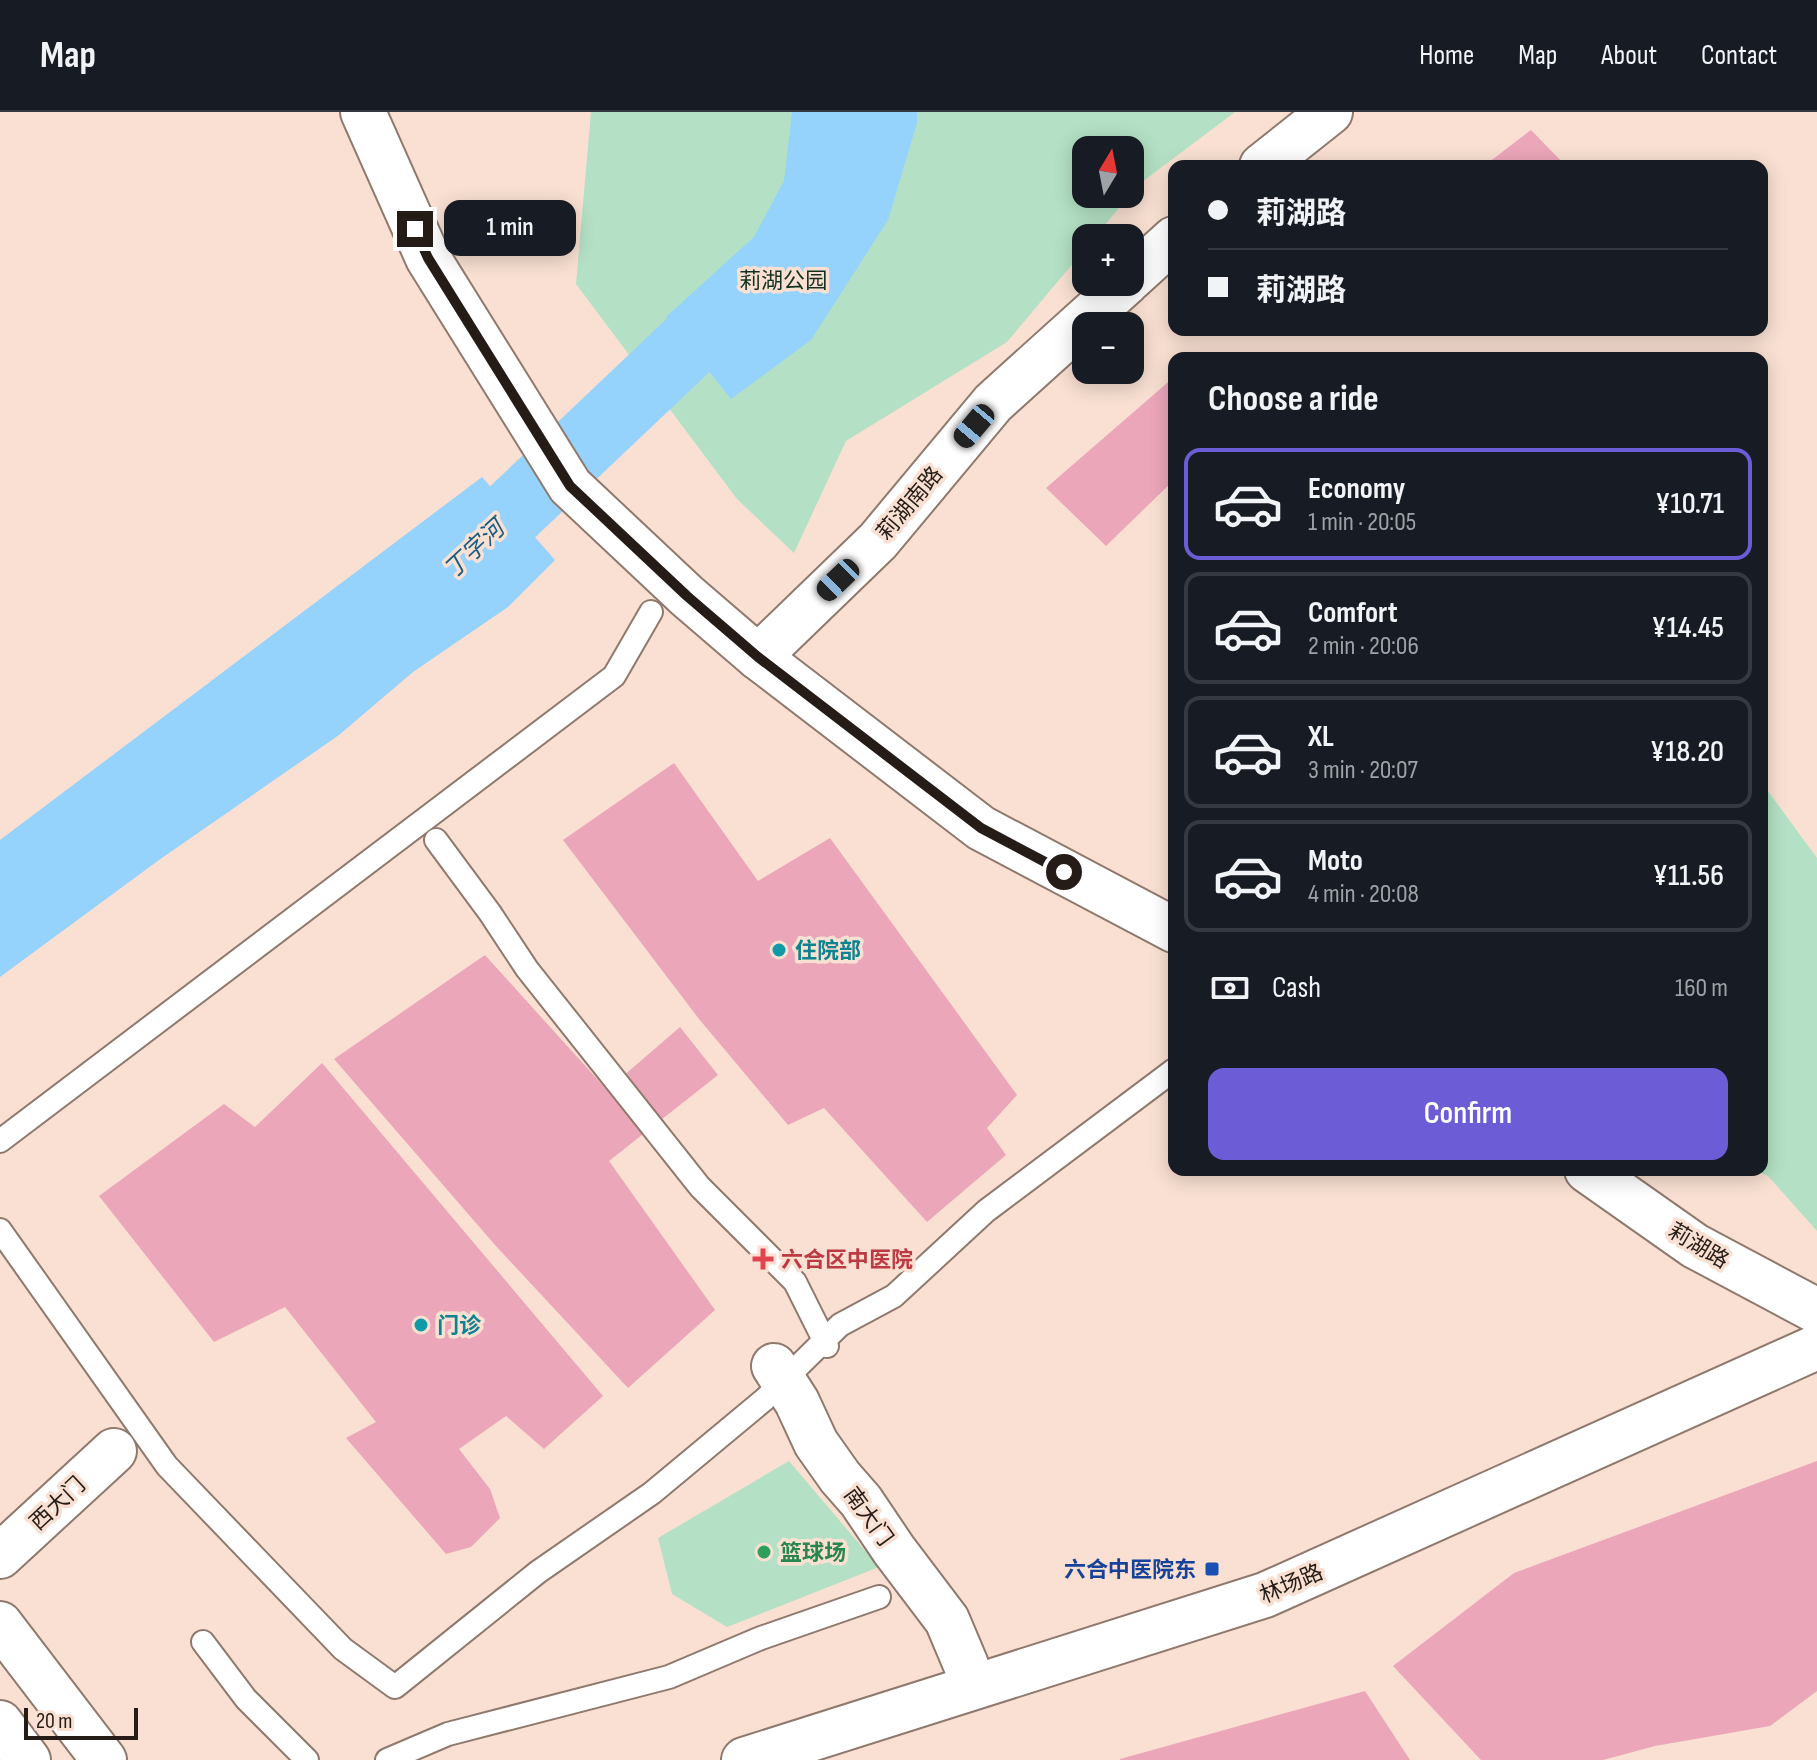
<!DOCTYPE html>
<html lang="en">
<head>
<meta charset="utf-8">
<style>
  :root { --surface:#171b24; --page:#20242c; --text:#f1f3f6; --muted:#9ea1a6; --line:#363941; --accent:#6c5cd6 }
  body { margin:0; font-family:"Sofia Sans Condensed","Noto Sans SC",sans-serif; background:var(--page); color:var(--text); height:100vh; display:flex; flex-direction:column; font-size:30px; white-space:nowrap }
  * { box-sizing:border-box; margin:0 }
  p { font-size:26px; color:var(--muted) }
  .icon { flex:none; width:44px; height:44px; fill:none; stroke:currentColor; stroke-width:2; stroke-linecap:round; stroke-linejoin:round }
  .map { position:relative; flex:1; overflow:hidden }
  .side { position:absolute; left:1168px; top:240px; width:600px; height:824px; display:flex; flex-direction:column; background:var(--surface); border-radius:16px; box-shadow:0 4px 20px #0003 }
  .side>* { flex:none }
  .hud { position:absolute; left:1168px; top:48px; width:600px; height:176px; border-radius:16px; box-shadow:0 4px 20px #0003; display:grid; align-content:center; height:176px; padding:0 40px; background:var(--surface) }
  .needle { width:52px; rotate:10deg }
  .fabs { position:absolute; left:1072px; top:24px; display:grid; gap:16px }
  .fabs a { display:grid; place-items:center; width:72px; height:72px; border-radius:16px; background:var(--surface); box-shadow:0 4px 20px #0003; font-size:40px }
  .scale { position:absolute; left:24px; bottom:20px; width:114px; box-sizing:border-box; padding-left:8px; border:4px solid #251c17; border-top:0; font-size:22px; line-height:28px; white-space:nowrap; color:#251c17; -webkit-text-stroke:6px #f9e0d2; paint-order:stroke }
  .end { position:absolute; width:36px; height:36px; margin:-18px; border:10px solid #251c17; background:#fff; box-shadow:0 0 0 4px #fff }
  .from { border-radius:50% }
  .bubble { position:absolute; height:56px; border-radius:16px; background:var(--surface); box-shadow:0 4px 20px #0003; font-size:26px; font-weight:600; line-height:56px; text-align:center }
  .car { position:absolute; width:24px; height:48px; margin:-24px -12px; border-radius:10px; box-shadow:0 0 6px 2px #0007; background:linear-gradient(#222 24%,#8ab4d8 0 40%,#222 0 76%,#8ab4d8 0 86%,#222 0) }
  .hud b { display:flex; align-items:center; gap:28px; height:76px; font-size:30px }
  .hud b+b { border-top:2px solid var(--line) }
  .hud i { width:20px; height:20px; background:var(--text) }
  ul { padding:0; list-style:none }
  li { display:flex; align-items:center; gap:24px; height:112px; margin:0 16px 12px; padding:0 24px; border:4px solid var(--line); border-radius:16px }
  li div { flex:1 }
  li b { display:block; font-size:30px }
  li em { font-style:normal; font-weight:600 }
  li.selected { border-color:var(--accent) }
  li>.icon { width:72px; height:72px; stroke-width:1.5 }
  h2 { padding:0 40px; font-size:36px; line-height:96px }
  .pay { display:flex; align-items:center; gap:20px; height:88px; padding:0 40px; font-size:30px }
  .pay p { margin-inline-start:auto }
  .primary-button { display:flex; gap:16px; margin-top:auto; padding:16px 40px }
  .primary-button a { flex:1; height:92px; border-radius:16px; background:var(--accent); color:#fff; font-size:32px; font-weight:600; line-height:92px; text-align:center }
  header { display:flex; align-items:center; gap:48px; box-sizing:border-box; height:112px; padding:0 40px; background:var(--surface); border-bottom:2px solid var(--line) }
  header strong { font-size:38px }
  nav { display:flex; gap:44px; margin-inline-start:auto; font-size:28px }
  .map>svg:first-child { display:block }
  .green { fill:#b4e1c5; fill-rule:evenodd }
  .water { fill:#95d2fc }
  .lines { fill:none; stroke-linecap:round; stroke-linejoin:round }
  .river { stroke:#95d2fc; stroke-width:68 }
  .building { fill:#eca6ba }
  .service-casing { stroke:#8f796d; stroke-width:26 }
  .minor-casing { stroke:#8f796d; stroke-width:48 }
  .tertiary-casing { stroke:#8f796d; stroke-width:48 }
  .secondary-casing { stroke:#8f796d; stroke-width:48 }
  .service { stroke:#fff; stroke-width:22 }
  .minor { stroke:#fff; stroke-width:44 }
  .tertiary { stroke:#fff; stroke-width:44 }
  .secondary { stroke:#fff; stroke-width:44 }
  .route { stroke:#251c17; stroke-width:10 }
  .culture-dot { fill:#0f9aa8; stroke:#f9e0d2; stroke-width:3 }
  .health-dot { fill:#e0444e; stroke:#f9e0d2; stroke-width:3 }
  .leisure-dot { fill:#2e9e5b; stroke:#f9e0d2; stroke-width:3 }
  .transit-dot { fill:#1a4fb4; stroke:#f9e0d2; stroke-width:3 }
  .labels { text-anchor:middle; stroke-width:7; stroke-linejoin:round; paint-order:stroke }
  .park-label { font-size:22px; fill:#133020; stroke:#f9e0d2 }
  .street-label { font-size:22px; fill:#251c17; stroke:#f9e0d2 }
  .culture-label { font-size:22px; font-weight:bold; fill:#0d838f; stroke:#f9e0d2; text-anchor:start }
  .health-label { font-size:22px; font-weight:bold; fill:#be3a42; stroke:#f9e0d2; text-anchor:start }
  .leisure-label { font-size:22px; font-weight:bold; fill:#27864d; stroke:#f9e0d2; text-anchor:start }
  .transit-label { font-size:22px; font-weight:bold; fill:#164399; stroke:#f9e0d2; text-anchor:end }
  .water-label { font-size:24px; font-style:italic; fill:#155c84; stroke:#f9e0d2 }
</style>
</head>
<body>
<header>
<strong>Map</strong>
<nav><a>Home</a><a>Map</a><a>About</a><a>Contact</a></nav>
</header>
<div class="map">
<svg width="1817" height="1648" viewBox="0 0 1817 1648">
  <rect width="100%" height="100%" fill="#f9e0d2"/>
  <path class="green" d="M591,0h644l-97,73 -44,53h-8v10l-79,94 -161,99 -52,112 -57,-54 -161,-215zM1086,38h44v44h-44z
    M1762,671l55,75v373l-49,-55 -14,-6h8z
    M789,1349l90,106 -152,60 -55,-33 -14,-56z"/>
  <path class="water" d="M792,0h125v11l-29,97 -77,120 -80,59 -65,-82 88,-80 30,-56z
    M482,365l73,83 -47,47 -95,65 -74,63 -180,125 -159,117v-137z"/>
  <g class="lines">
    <path class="river" d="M446,463l309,-293"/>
  </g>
  <path class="building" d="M1531,18l35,36h-82z
    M1174,265v103l-68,66 -60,-58z
    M674,651l84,118 72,-43 187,257 -30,33 19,27 -79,67 -103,-114 -36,17 -89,-106 -136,-179z
    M485,843l122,135 73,-63 38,48 -109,86 106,149 -87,78 -133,-143 -161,-186z
    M322,951l281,333 -59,53 -38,-33 -47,33 31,40 10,29 -29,29 -25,7 -100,-116 30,-16 -91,-115 -71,35 -115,-146 125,-92 31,23z
    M1817,1349v230l-47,35 -115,20 -52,14h-122l-88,-94 121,-93z
    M1365,1579l45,69h-290v-1z"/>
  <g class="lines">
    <defs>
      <path id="service" d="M436,728l54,73 37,56 173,218 95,95 32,64
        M0,1029l614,-465 37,-64
        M0,1118l167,236 176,183 52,38 143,-115 114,-79 113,-94 75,-74 54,-29 92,-85 188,-141
        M203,1530l43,57 61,61
        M387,1648l61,-26 221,-57 92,-39 118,-41"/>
      <path id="minor" d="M1262,54l68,-54
        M1130,167l44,-40
        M758,545l120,-116 115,-138 134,-121
        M774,1254l23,36 19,41 24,34 21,24 33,49 53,70 19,45
        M0,1444l114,-105"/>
      <path id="tertiary" d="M363,0l65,146 142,228 117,110 71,61 223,171 193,102
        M1587,1058l108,76 122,65
        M744,1648l521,-165 552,-248"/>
      <path id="secondary" d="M0,1512l104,136
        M0,1611l28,37"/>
    </defs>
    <use href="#service" class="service-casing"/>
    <use href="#minor" class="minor-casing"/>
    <use href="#tertiary" class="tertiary-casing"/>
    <use href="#secondary" class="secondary-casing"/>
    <use href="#service" class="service"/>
    <use href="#minor" class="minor"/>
    <use href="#tertiary" class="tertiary"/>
    <use href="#secondary" class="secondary"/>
  </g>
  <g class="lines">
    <path class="route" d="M415,117l13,29 142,228 117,110 71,61 223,171 83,44"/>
  </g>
  <g class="culture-dot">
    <circle cx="779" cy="838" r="8"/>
    <circle cx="421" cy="1213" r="8"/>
  </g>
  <path class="health-dot" d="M759 1135h8v8h8v8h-8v8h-8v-8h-8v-8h8z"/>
  <circle class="leisure-dot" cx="764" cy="1440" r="8"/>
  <rect class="transit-dot" x="1204" y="1449" width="16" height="16" rx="4"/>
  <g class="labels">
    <g class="park-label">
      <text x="783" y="176">莉湖公园</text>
    </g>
    <g class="street-label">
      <text transform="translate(909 391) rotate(-50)" y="8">莉湖南路</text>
      <text transform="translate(1699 1133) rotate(31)" y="8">莉湖路</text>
      <text transform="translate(57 1391) rotate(-43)" y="8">西大门</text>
      <text transform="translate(869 1404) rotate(54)" y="8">南大门</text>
      <text transform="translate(1291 1471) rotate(-23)" y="8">林场路</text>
    </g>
    <g class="culture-label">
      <text x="795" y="846">住院部</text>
      <text x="437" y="1221">门诊</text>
    </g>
    <g class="health-label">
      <text x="781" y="1155">六合区中医院</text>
    </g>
    <g class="leisure-label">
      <text x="780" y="1448">篮球场</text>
    </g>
    <g class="transit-label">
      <text x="1196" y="1465">六合中医院东</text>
    </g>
    <g class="water-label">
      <text transform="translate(474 437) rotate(-43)" y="8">丁字河</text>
    </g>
  </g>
</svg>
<div class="fabs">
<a><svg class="needle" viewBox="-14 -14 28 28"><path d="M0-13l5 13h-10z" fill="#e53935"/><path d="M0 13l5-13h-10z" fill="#9ea1a6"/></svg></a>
<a>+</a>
<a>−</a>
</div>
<div class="scale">20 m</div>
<i class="end from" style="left:1064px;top:760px"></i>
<i class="end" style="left:415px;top:117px"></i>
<div class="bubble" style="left:444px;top:88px;width:132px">1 min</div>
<i class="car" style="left:974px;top:314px;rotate:220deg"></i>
<i class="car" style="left:838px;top:468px;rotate:226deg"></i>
<div class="hud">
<b><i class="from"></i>莉湖路</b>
<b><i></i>莉湖路</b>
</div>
<section class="side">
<h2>Choose a ride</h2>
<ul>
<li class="selected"><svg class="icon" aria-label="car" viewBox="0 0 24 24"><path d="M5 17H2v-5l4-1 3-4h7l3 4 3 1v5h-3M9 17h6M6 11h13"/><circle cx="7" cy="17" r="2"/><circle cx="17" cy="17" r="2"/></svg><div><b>Economy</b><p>1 min · 20:05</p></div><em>¥10.71</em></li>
<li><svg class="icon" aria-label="car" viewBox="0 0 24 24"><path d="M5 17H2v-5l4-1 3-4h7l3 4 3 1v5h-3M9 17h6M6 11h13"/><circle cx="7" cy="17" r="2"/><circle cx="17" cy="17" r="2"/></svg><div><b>Comfort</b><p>2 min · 20:06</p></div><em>¥14.45</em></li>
<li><svg class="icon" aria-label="car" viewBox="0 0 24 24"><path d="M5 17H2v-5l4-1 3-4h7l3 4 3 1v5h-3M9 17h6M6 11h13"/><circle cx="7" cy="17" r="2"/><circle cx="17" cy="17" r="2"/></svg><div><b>XL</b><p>3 min · 20:07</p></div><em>¥18.20</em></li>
<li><svg class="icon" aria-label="car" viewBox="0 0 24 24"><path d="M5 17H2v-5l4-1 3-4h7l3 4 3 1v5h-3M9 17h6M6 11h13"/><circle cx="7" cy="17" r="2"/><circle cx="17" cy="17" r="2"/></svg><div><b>Moto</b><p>4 min · 20:08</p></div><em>¥11.56</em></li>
</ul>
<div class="pay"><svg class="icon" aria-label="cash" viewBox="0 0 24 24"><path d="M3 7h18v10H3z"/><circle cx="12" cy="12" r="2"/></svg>Cash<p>160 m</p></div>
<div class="primary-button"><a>Confirm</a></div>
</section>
</div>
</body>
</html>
